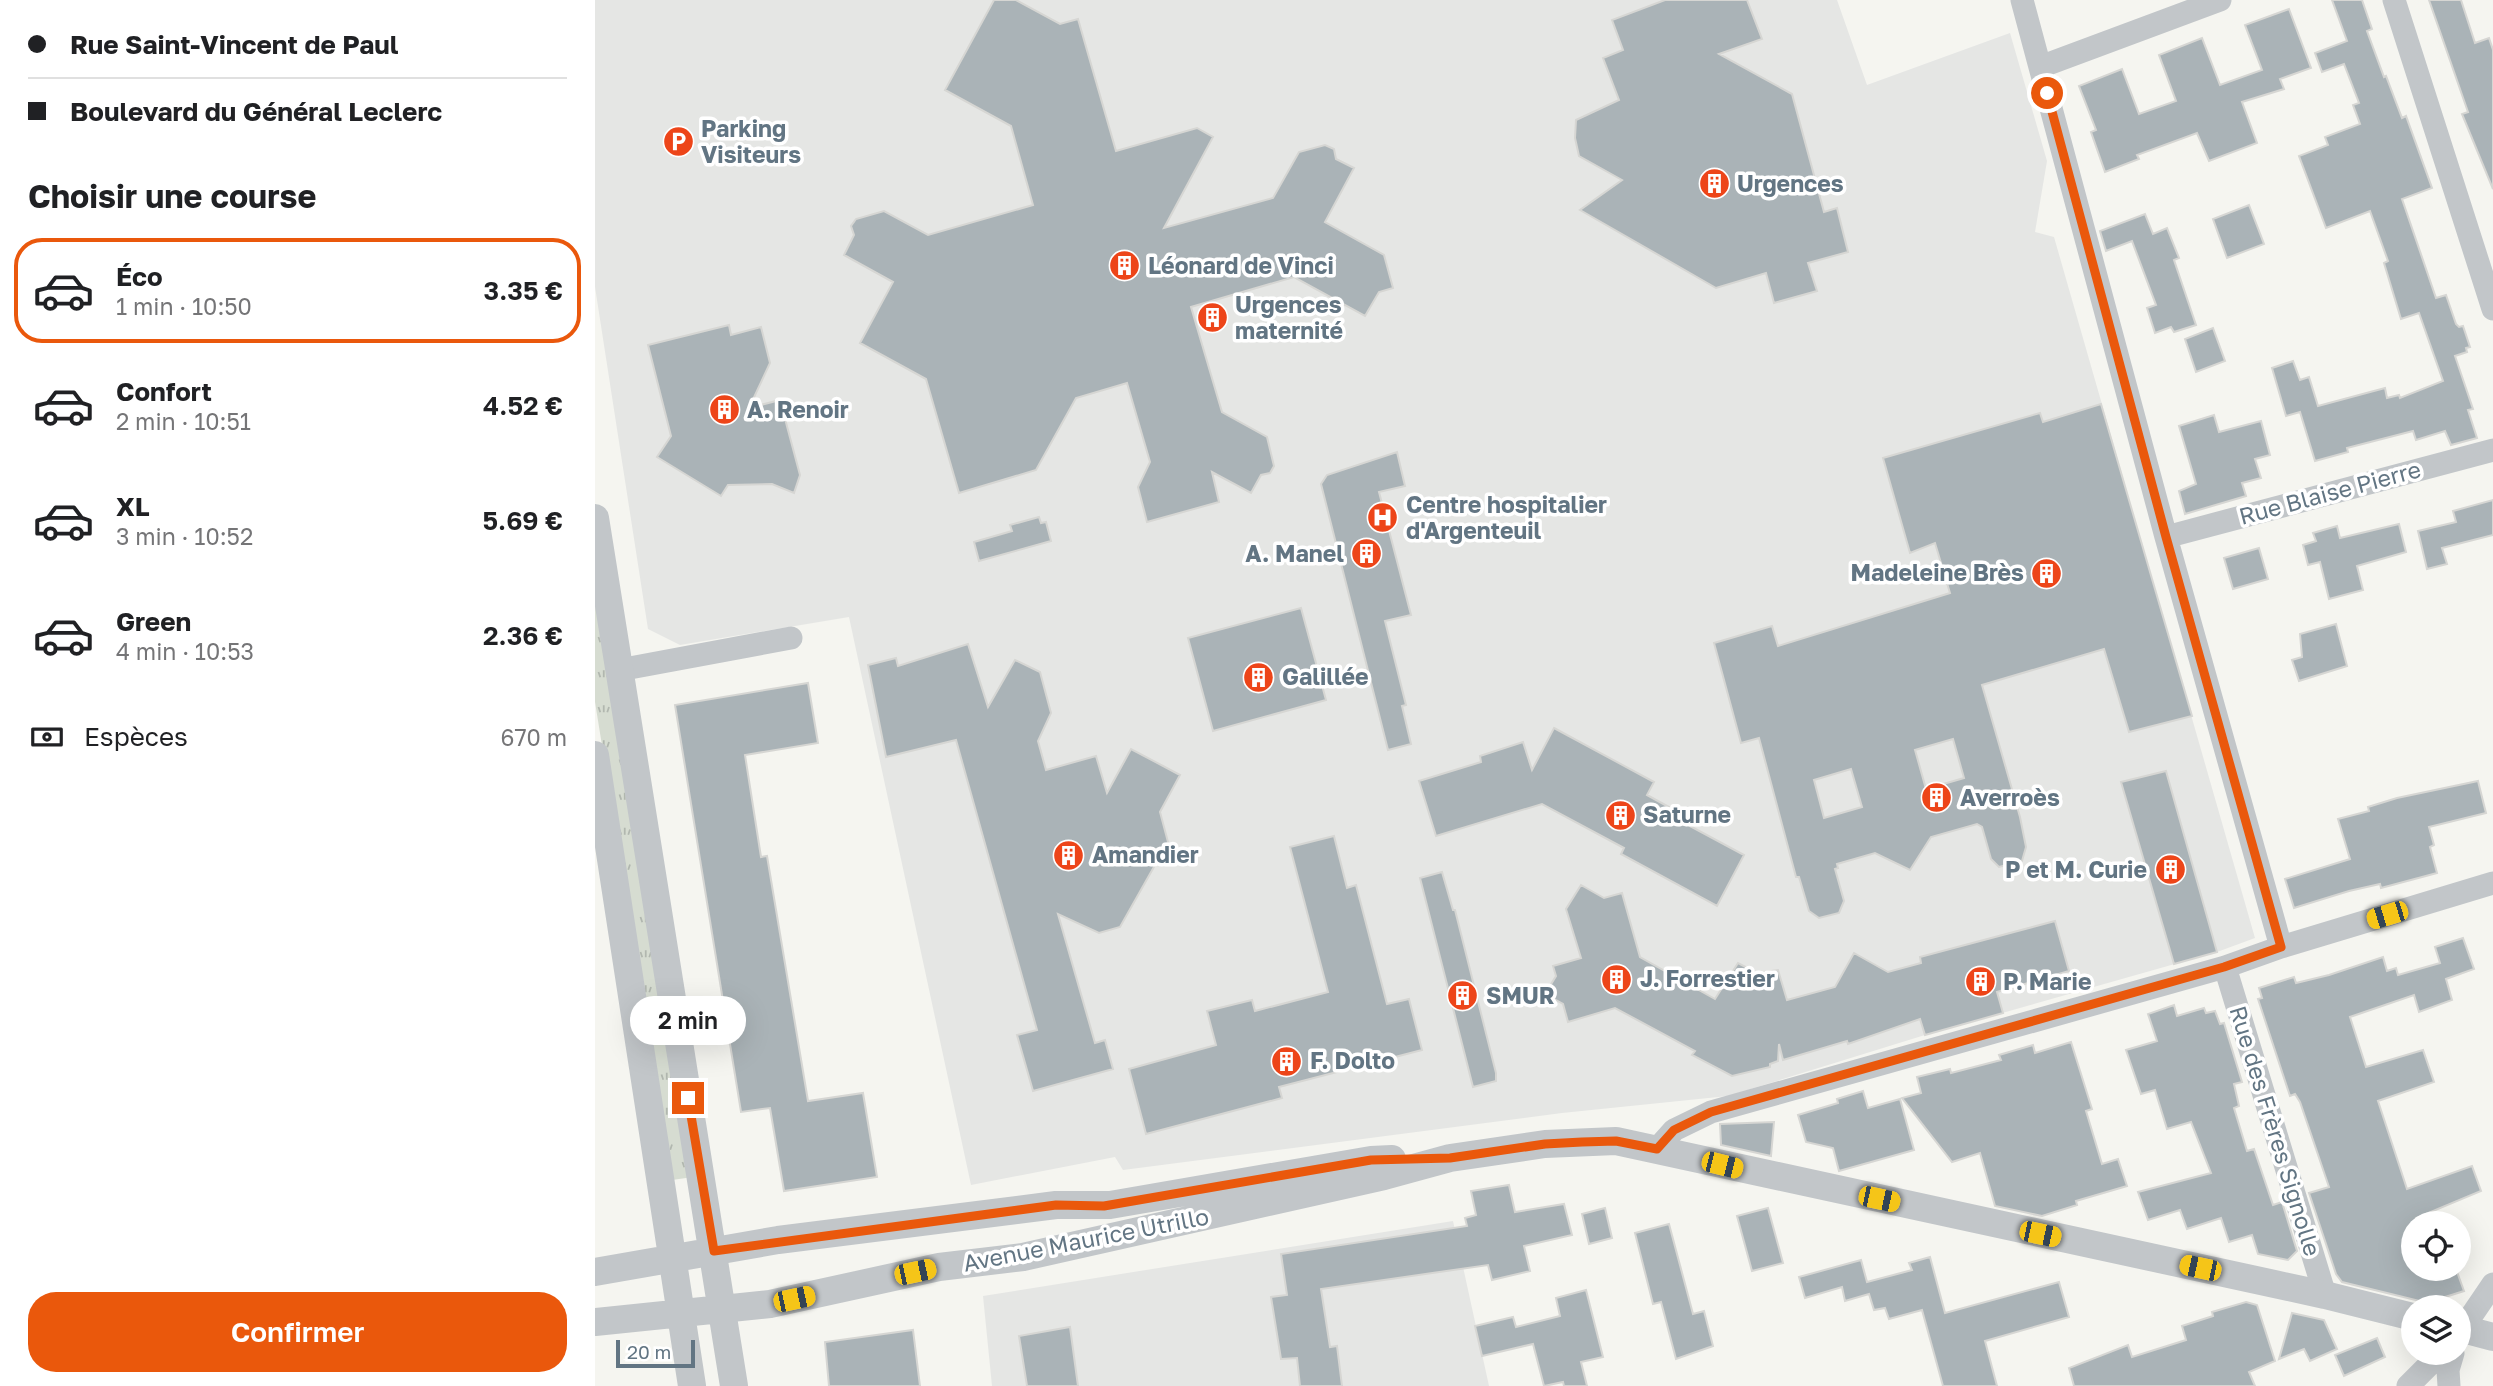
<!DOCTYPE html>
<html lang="fr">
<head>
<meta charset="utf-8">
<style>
  :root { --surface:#fff; --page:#f2f2f2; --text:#202124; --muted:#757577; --line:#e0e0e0; --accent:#ea580c }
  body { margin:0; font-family:"Golos Text",sans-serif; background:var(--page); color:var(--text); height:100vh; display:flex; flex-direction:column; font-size:26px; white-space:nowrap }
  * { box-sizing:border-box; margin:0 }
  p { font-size:23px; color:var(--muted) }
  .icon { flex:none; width:38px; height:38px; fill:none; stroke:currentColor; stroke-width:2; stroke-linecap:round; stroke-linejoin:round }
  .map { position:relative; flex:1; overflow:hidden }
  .sheet { display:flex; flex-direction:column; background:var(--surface); width:595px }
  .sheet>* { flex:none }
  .guide { display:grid; align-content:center; height:154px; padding:0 28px; background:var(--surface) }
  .buttons { position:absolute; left:1806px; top:1211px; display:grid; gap:14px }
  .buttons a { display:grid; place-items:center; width:70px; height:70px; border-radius:50%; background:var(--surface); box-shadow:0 7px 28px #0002; font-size:35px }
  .scale { position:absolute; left:21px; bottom:18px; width:79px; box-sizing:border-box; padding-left:7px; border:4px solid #627583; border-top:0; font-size:19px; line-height:24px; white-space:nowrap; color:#627583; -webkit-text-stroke:5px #fff; paint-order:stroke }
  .end { position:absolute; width:32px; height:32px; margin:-16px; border:9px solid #ea580c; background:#fff; box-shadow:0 0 0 4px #fff }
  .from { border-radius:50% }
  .bubble { position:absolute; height:49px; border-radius:24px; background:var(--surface); box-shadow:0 7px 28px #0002; font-size:23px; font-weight:600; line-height:49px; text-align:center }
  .car { position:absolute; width:21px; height:42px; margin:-21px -10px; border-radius:9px; box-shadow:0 0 5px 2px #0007; background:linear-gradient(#f5c518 24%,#345 0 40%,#f5c518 0 76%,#345 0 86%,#f5c518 0) }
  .guide b { display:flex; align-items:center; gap:24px; height:66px; font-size:26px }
  .guide b+b { border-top:2px solid var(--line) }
  .guide i { width:18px; height:18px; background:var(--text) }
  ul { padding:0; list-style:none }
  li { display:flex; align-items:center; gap:21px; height:105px; margin:0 14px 10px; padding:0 14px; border:4px solid transparent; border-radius:28px }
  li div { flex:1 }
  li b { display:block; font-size:26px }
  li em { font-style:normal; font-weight:600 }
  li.active { border-color:var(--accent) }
  li>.icon { width:63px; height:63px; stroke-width:1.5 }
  h2 { padding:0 28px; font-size:32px; line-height:84px }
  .pay { display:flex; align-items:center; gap:18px; height:77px; padding:0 28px; font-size:26px }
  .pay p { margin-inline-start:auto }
  .button { display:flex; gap:14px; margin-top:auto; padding:14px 28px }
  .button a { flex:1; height:80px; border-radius:28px; background:var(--accent); color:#fff; font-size:28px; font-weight:600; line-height:80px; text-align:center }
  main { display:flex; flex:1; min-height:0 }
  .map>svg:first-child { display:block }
  .built { fill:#e5e6e4 }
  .grass { fill:url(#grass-tufts) }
  .building { fill:#aab3b7; stroke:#d6d6d3; stroke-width:2; fill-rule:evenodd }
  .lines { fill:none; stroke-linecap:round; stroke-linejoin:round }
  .minor { stroke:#c2c6c9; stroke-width:23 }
  .tertiary { stroke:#c2c6c9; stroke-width:28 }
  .route { stroke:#ea580c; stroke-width:9 }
  .labels { text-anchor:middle; stroke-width:7; stroke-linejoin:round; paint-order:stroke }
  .poi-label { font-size:23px; font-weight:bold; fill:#627583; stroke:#fff; text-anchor:start }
  .street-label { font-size:23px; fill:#627583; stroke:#fff }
</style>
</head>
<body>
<main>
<section class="sheet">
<div class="guide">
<b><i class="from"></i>Rue Saint-Vincent de Paul</b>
<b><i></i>Boulevard du Général Leclerc</b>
</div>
<h2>Choisir une course</h2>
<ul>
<li class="active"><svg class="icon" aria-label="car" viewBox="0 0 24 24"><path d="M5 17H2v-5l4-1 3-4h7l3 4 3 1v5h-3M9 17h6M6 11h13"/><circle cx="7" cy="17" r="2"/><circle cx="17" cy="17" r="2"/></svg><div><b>Éco</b><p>1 min · 10:50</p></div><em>3.35 €</em></li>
<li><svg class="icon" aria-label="car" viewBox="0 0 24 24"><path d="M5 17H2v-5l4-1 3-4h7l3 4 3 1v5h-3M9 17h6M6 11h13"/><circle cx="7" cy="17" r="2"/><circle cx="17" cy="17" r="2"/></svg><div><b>Confort</b><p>2 min · 10:51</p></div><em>4.52 €</em></li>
<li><svg class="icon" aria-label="car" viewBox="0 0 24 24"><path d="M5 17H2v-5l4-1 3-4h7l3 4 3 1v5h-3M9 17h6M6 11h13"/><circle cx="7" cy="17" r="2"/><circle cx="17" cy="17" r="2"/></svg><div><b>XL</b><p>3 min · 10:52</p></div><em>5.69 €</em></li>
<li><svg class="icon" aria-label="car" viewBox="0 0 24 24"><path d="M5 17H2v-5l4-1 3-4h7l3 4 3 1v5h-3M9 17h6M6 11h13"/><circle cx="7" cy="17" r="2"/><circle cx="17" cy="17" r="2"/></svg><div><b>Green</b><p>4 min · 10:53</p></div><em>2.36 €</em></li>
</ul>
<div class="pay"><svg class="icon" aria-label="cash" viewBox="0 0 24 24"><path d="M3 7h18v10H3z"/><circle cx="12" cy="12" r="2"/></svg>Espèces<p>670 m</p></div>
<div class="button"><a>Confirmer</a></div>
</section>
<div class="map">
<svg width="1898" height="1386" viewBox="0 0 1898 1386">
  <defs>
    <pattern id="grass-tufts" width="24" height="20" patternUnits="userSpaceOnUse" patternTransform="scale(1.75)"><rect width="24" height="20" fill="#d6dcd1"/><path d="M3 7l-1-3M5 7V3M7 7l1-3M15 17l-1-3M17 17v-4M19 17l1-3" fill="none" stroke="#b1b7af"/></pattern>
  </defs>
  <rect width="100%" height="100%" fill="#f5f5f0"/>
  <path class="built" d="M0,0h1242l30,85 143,-52 37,128 -12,71 19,5 201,701 -38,14 -292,83 -197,61 -166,17 -439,57 -8,-13 -144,28 -122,-568 -169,28 -32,-16 -53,-342z
    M858,1221l36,165h-497l-9,-90z"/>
  <path class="grass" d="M0,568l98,609 -21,3 -77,-478z"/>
  <path class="building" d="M399,0h22l44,24 18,-5 38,132 81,-23 16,9 -49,91 109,-30 26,-46 26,-7 9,4 2,10 18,9 -29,54 59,33 9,33 -14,4 -14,24 -71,-39 -103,30 31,105 45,25 7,29 -4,7 -9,2 -10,18 -39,-21 7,30 -72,20 -9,-35 12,-25 -23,-79 -51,15 -40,72 -77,23 -33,-114 -66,-36 33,-61 -49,-27 10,-20 -3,-9 5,-7 28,-8 44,24 105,-30 -22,-79 -66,-36z
    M1070,0h82l15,39 -43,15 73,40 32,118 13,-4 11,44 -40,11 9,28 -43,12 -8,-30 -50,15 -136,-78 42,-30 -43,-24 -4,-18 1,-18 43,-20 -16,-42 20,-8 -11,-30z
    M1737,0h30l10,29 -5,2 17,46 2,-1 16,42 4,-2 26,72 -30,11 34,99 10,-3 10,29 3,3 4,-1 7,21 -4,1 1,4 -12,4 18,53 -5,1 9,28 -26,7 -6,-14 -29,9 -3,-9 -66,17 1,4 -33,9 -15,-49 -14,4 -14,-48 21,-7 7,19 9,-3 9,29 67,-18 2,10 12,-3 1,3 43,-17 -24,-68 -18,6 -17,-56 4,-2 -18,-50 -44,17 -27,-72 29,-11 -3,-8 35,-13 -7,-19 6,-2 -15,-39 -22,8 -7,-19 32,-12z
    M1834,0h32l14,43 14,-5 4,12v139l-31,-75 6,-2z
    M1694,9l22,59 -31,11 4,10 -42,13 15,41 -48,18 -12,-28 -60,22 2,4 -34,13 -14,-40 5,-2 -17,-44 43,-17 17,45 37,-13 -17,-46 43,-17 18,47 42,-15 -17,-45z
    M1654,205l15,39 -37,14 -14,-39z
    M1550,214l8,20 14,-6 12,30 -5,2 22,65 -22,7 -3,-5 -16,6 -8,-25 9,-3 -24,-64 -26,10 -6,-20z
    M134,325l2,10 30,-8 9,36 -21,45 31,-8 20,75 -6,18 -22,-9 -44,1 -7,11 -64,-39 14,-21 -23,-91z
    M1618,328l12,33 -29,11 -11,-33z
    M1506,404l91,312 -63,16 -25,-83 -122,36 38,132 6,30 -4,14 -23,6 -8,-8 -9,-32 -5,-3 -46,13 -21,33 -35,-17 -38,11 1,4 -3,1 9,32 -5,12 -20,5 -10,-7 -10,-34h-3l-37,-139 -18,5 -27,-100 58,-17 6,20 172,-53 -15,-50 -25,10 -27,-95 157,-45 3,9zM1358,739l11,39 -38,11 -11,-39zM1256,769l11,38 -38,11 -10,-38z
    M1619,415l5,17 42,-11 9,34 -15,4 6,19 -19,5 4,13 -61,18 -6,-23 17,-7 -17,-58z
    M802,452l8,34 -26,6 32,123 -26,6 21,84 -4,1 9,38 -23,6 -67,-266 6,-9z
    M1898,500v35l-51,13 5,16 -20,5 -9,-38 38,-9 -3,-11z
    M444,517l2,6 5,-1 5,19 -72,20 -5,-19 38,-11 -2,-6z
    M1804,524l7,28 -49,14 6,24 -34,9 -9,-37 -12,3 -5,-20 13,-4 -3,-8 24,-7 3,12z
    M1664,548l9,31 -35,10 -9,-31z
    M706,608l25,92 -113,31 -25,-93z
    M1741,624l11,42 -48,15 -7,-21 10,-3 -2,-23z
    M373,644l20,63 27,-47 25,12 11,41 -13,28 8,29 50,-14 11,37 24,-44 49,26 -20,37 8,30 -48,85 -21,6 -41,-19 37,129 10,-3 8,29 -80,22 -16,-56 20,-5 -81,-290 -70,17 -18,-92 28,-7 2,8z
    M213,683l10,60 -73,12 16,102 6,-1 41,245 55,-8 14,84 -93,14 -14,-83 -29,4 -66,-407z
    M959,728l100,54 -7,13 31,17 -3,6 69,37 -27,51 -96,-52 3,-6 -82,-44 -106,32 -17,-55 62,-19 -1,-6 43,-14 9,28z
    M1571,771l51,181 -43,12 -53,-182z
    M1883,781l8,32 -57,14 5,18 -4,2 7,26 -56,15 -1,-4 -31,7 -55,17 -9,-29 65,-20 -12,-40 31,-8 -1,-4 29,-9z
    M739,836l13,52 9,-3 31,119 22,-5 13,51 -143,37 3,11 -136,36 -17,-65 87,-24 -9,-34 45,-11 3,11 73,-19 -38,-145z
    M847,872l11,38h2l41,163v8l-23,6 -53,-209z
    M986,885l23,13 18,-5 18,64 75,42 23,-36 19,10 21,-3 9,30 48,-13 19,-34 34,19 33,-9 -1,-6 135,-36 14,50 -72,21 6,21 -78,22 -5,-16 -72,25 -1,-3 -64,19 -4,-16 -1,17 -8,3v3l-38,9 -40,-21 3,-4 -80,-43 -47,14 -5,-18 -18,-10 11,-18 -3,-10 28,-8 -15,-49z
    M1868,938l11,31 -28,10 6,21 -33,12 -5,-17 -64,22 16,50 57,-17 11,32 -56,19 29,88 65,-23 9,25 -65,27 1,5h-4v46h43l8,22 -22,7 2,9 -102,-25 -6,-8 -27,-81 20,-6 -29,-85 -5,-8 -5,2 -32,-97 4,-1 -3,-10 35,-11 2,6 33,-8 54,-18 4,14 9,-3 2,7 42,-12 -5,-16z
    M1579,1005l3,11 27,-8 2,5 9,-2 5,13 4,-1 18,59 -8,2 5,22 -5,2 13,43 7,-2 19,56 9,-3 15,49 -9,9 -30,-6 -6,-19 -23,7 -8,-24 -34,11 -7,-19 -32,10 -10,-28 73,-19 -20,-51 -24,7 -12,-39 -14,4 -15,-44 31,-9 -9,-27z
    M1476,1042l21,67 -6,2 16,53 16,-5 9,27 -51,15 1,4 -35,11 -47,-10 -15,-53 -28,9 -50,-64 19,-5 -4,-16 33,-8 1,4 50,-13 -2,-5 34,-10 2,8z
    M1268,1091l5,17 32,-9 14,51 -75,21 -6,-23 -27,-6 -8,-27 40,-12 -1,-4z
    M1179,1122l-3,34 -50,-11 -1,-21z
    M914,1185l6,27 49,-8 8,31 -48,11 6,25 -38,9 -4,-15 -167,24 9,58 7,-1 5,40h-42l-3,-28 -16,1 -10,-62 16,-2 -6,-41 186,-28 -2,-8 11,-3 -5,-24z
    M1010,1208l7,30 -23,6 -7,-30z
    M1173,1208l15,55 -31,8 -15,-55z
    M1074,1224l24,90 11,-3 9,35 -37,13 -15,-57 -8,2 -18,-71z
    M1335,1257l15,56 114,-31 10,35 -84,24 12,45h-54l-21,-76 -33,9 -4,-11 -11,2 -5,-16 -24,7 -3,-14 -37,11 -6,-21 62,-17 6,22 45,-12 -3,-7z
    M991,1290l17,67 -22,5 6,24h-23l-1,-4 -19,4 -11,-42 -51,12 -7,-30 38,-9 3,10 44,-11 -4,-18z
    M1651,1302l11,3 18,56 -26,11 6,14h-181l-5,-18 59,-23 4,12 54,-17 -4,-14 31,-10 -1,-4z
    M1697,1313l32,7 13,29 -27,12 -6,-12 -25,10z
    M475,1327l8,59h-51l-8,-50z
    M318,1330l7,56h-91l-4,-44z
    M1782,1338l8,19 -41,19 -9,-21z"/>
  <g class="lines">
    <path class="minor" d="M1427,0l144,537 115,410
      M1799,0l99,309
      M1445,67l180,-67
      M1571,537l327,-87
      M24,670l172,-32
      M1630,967l100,328
      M1062,1149l17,-19 37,-18 514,-145 56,-20 212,-64
      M1864,1334l34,-50
      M1813,1386l33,-33
      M1854,1386l-1,-16 5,-17"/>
    <path class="tertiary" d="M0,518l139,868
      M0,755l97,631
      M0,1272l183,-32 278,-35h54l261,-45 21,-1
      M0,1322l175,-18 169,-37 84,-10 361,-81 66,-18 95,-14 71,-3 709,154 88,22
      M1864,1328l34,9"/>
  </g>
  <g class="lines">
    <path class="route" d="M93,1098l26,153 342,-46 48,1 267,-46 79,-2 95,-14 37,-2 34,-1 41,8 17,-19 37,-18 513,-145 57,-20 -115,-410 -119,-444"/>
  </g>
  <defs>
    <symbol id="parking-disc" viewBox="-11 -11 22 22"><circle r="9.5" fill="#ed4519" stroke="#fff"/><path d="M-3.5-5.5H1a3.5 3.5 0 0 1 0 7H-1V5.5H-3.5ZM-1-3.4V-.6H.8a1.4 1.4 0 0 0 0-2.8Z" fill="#fff"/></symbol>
    <symbol id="building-disc" viewBox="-11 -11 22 22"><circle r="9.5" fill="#ed4519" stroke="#fff"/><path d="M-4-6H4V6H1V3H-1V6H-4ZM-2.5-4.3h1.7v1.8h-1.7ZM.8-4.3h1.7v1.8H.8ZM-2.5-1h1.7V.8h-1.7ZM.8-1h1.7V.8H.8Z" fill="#fff"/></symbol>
    <symbol id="hospital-disc" viewBox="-11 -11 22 22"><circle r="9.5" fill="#ed4519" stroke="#fff"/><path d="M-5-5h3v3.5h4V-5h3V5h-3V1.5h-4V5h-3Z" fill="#fff"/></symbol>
  </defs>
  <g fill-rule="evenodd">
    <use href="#parking-disc" x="66" y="124" width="35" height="35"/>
    <use href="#building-disc" x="1102" y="166" width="35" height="35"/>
    <use href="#building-disc" x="512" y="248" width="35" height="35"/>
    <use href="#building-disc" x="600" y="300" width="35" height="35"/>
    <use href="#building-disc" x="112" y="392" width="35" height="35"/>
    <use href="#hospital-disc" x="770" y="500" width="35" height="35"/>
    <use href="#building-disc" x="754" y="536" width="35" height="35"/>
    <use href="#building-disc" x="1434" y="556" width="35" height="35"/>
    <use href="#building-disc" x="646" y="660" width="35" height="35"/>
    <use href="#building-disc" x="1324" y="780" width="35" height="35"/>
    <use href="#building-disc" x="1008" y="798" width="35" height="35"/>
    <use href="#building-disc" x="456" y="838" width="35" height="35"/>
    <use href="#building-disc" x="1558" y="852" width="35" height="35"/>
    <use href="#building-disc" x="1004" y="962" width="35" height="35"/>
    <use href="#building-disc" x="1368" y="964" width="35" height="35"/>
    <use href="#building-disc" x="850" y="978" width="35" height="35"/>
    <use href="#building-disc" x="674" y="1044" width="35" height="35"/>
  </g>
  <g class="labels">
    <g class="poi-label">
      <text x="106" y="137">Parking<tspan x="106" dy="26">Visiteurs</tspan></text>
      <text x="1142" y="192">Urgences</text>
      <text x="553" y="274">Léonard de Vinci</text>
      <text x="640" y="313">Urgences<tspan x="640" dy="26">maternité</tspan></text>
      <text x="152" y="418">A. Renoir</text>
      <text x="811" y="513">Centre hospitalier<tspan x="811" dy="26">d'Argenteuil</tspan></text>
      <text x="749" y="562" text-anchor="end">A. Manel</text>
      <text x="1429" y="581" text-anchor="end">Madeleine Brès</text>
      <text x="687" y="685">Galillée</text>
      <text x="1365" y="806">Averroès</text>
      <text x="1048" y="823">Saturne</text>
      <text x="497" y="863">Amandier</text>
      <text x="1552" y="878" text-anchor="end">P et M. Curie</text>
      <text x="1045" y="987">J. Forrestier</text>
      <text x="1408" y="990">P. Marie</text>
      <text x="891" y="1004">SMUR</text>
      <text x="715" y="1069">F. Dolto</text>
    </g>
    <g class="street-label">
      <text transform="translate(1735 493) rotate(-15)" y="8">Rue Blaise Pierre</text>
      <text transform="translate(1680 1131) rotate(73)" y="8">Rue des Frères Signolle</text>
      <text transform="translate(491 1240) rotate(-11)" y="8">Avenue Maurice Utrillo</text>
    </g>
  </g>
</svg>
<div class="buttons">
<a><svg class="icon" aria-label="locate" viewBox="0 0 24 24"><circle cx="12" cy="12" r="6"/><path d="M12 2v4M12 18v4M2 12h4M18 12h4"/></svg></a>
<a><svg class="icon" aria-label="layers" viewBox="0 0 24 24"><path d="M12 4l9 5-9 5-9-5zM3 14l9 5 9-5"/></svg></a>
</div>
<div class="scale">20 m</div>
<i class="end from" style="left:1452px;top:93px"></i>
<i class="end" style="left:93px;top:1098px"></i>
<div class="bubble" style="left:35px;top:996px;width:116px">2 min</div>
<i class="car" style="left:1792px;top:915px;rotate:253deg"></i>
<i class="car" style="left:1127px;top:1165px;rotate:104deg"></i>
<i class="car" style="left:1284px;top:1199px;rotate:102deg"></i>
<i class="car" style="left:1445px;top:1234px;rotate:102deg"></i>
<i class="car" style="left:1605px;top:1268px;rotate:282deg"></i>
<i class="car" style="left:320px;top:1272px;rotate:78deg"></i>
<i class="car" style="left:199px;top:1299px;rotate:78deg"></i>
</div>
</main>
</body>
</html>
